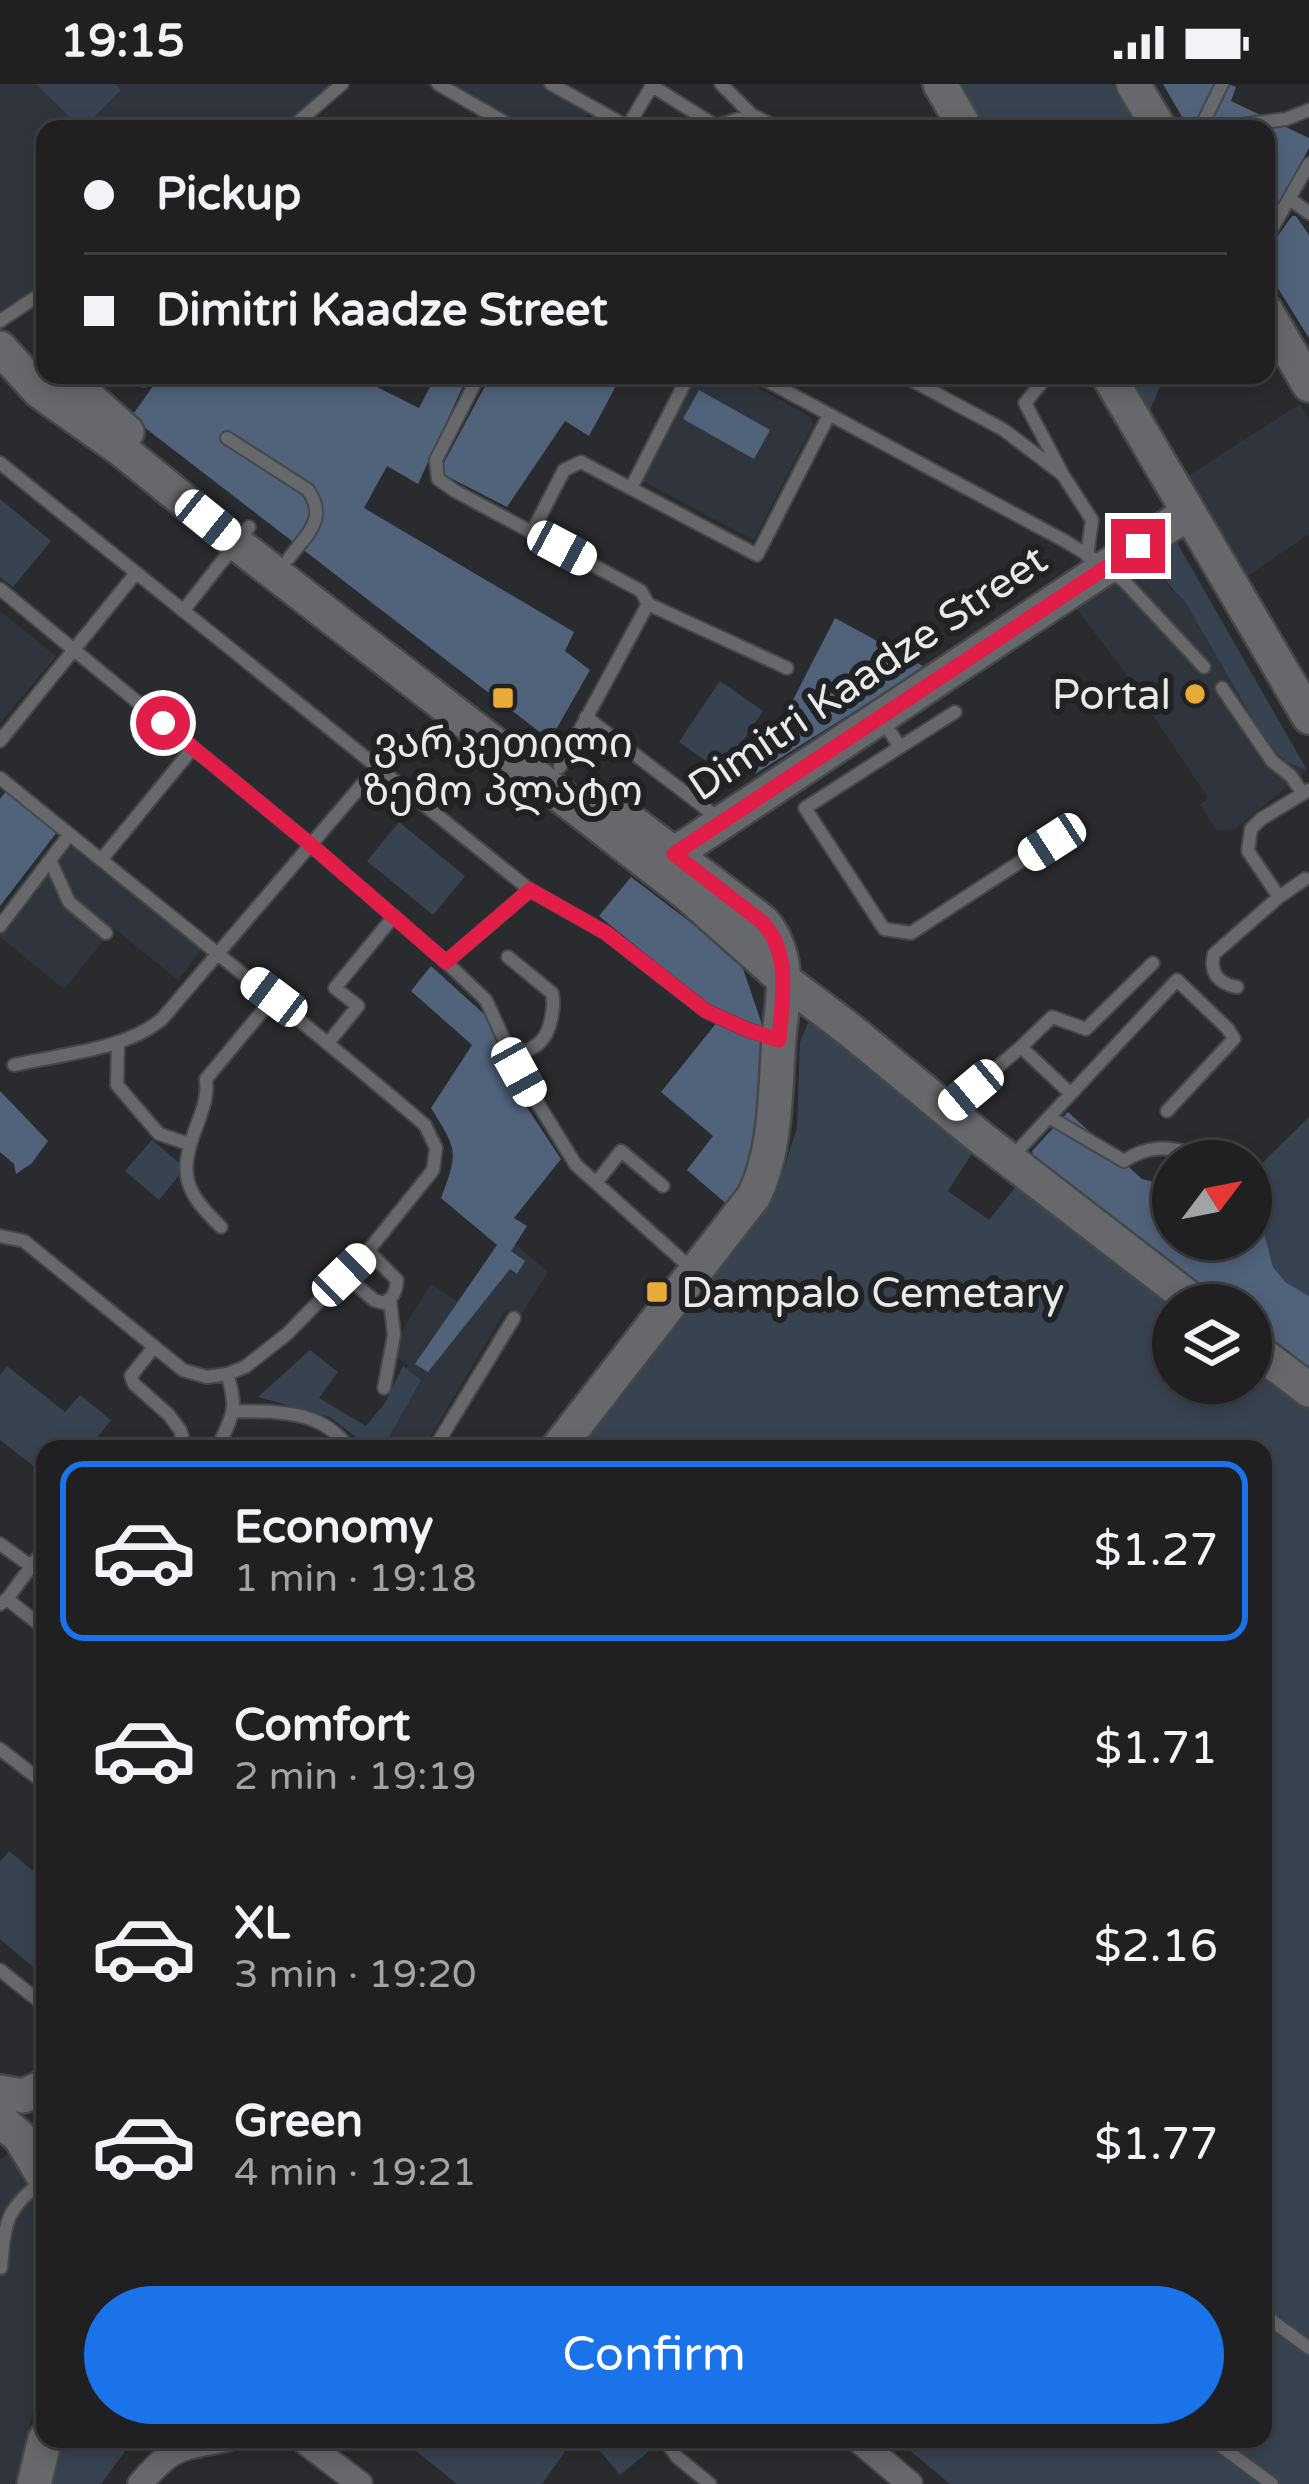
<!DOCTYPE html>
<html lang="en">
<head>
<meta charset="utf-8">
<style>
  :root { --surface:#202022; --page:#2d2d2f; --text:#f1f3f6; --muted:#a2a3a5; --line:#3d3e40; --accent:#1a73e8 }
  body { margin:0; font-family:"Varela Round","Noto Sans Georgian",sans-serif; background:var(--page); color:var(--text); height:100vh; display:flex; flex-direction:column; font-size:45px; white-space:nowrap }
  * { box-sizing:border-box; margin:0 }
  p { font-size:39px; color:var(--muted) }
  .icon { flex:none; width:66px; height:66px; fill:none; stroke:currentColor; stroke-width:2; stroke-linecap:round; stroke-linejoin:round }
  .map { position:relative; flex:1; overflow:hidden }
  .side { position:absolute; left:36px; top:1356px; width:1236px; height:1008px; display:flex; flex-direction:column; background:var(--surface); border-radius:24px; box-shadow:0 6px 18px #0003,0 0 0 3px var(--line) }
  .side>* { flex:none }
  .guide { position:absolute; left:36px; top:36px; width:1239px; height:264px; border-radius:24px; box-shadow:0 6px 18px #0003,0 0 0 3px var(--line); display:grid; align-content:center; height:264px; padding:0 48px; background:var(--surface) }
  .needle { width:78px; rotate:58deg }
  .tools { position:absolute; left:1152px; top:1056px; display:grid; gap:24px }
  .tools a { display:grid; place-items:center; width:120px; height:120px; border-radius:50%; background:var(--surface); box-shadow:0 6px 18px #0003,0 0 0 3px var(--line); font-size:60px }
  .end { position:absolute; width:54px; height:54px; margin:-27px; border:15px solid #e11d48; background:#fff; box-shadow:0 0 0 6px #fff }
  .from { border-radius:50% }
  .car { position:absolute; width:36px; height:72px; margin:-36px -18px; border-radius:15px; box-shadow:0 0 9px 3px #0007; background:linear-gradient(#fff 24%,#345 0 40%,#fff 0 76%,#345 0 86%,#fff 0) }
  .guide b { display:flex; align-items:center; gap:42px; height:114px; font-size:45px }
  .guide b+b { border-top:3px solid var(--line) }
  .guide i { width:30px; height:30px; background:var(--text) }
  ul { padding:21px 0 0; list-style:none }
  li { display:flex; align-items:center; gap:36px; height:180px; margin:0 24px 18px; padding:0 24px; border:6px solid transparent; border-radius:24px }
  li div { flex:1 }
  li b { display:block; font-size:45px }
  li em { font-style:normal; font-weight:600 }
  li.selected { border-color:var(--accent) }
  li>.icon { width:108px; height:108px; stroke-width:1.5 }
  .action { display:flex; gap:24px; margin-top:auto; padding:24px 48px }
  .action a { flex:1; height:138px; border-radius:72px; background:var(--accent); color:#fff; font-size:48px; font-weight:600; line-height:138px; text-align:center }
  .status { display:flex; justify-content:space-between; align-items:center; height:84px; padding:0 60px; background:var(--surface); direction:ltr }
  .status svg { height:33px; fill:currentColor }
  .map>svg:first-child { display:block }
  .built { fill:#30353d }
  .green { fill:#384352 }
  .forest { fill:#51627b }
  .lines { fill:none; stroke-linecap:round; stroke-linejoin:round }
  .lane-casing { stroke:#454749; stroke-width:16 }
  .street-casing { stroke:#454749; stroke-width:28 }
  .secondary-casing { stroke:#454749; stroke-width:38 }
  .lane { stroke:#66686b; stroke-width:12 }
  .street { stroke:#66686b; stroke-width:24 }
  .secondary { stroke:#66686b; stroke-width:33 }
  .route { stroke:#e11d48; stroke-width:15 }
  .poi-dot { fill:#e9aa38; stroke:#202224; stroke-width:4.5 }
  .labels { text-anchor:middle; stroke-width:12; stroke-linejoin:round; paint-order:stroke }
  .street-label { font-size:42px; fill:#e8e9eb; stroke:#202224 }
  .poi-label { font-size:42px; fill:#e8e9eb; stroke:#202224; text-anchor:end }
</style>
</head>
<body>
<div class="status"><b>19:15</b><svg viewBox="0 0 49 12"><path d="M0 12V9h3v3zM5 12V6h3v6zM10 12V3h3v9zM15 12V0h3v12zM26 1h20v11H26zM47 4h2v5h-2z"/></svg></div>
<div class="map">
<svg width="1309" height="2400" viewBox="0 0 1309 2400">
  <rect width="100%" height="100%" fill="#2a2b2e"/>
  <path class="built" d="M0,0h333l-55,45h-233v152l-45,31z
    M425,0h136l32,19 -14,26h-78z
    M699,291h37l74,42 3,8 -59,115 -115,-61z
    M1300,320l9,16v114l-63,43 -58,-101z
    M1156,471l6,22 9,13 13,10 84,145 19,17 20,8 -72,59 -19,1 -16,-25 8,-7 -90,-135 -43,-56z
    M0,527l56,45 -56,67z
    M72,758l131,105 -25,33 -64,-52 -50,61 -64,-52v-5z
    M509,1155l39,33 -28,44 -14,-7 -83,140h-50l35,-84 -19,-13 42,-68 32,21z
    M16,2062l29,49v171l-31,118h-14v-324z"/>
  <path class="green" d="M36,0h79l6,6 -39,39z
    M960,0h153l26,45h-153z
    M1129,291h36l-15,35z
    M0,415l51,42 -38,46 -13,-10z
    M1176,457l131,229 -20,-8 -19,-17 -84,-145c-16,-13 -22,-25 -28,-45z
    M720,597l43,30 -41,61 -43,-30z
    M399,738l66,54 -32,39 -66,-54z
    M808,939l9,2 157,125 -26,41 41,29 29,-36 155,121v78h78v-20l58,43v1078h-359l-54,-45h367v-990h-682l195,-255 21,-66 3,-86z
    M1309,1033v179l-24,-13 -12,-16 -9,-33 -13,-15v-45z
    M152,1056l33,28 -26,32 -34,-29z
    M310,1266l28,22 -19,26 47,28 19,-23 18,-37 18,14 -39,69h-20l-1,-8 -31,-24 -72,-20z
    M7,1282l58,46 15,-17 31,25 -23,29h-43v26l-45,-35v-65z
    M9,1767l36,30v96l-45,-38v-77z
    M61,2355h128l-63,11 -25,34h-53z
    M401,2355h163l2,11 -24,34h-85z
    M590,2355h57l7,8 -34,28z"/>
  <path class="forest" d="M1163,0h65l8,3 -5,14 78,37v10l-43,79v-98h-77z
    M1292,132h4l13,19v103l-43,-69 11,-32z
    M161,291h192l66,33 17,-33h32l-50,109 -31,-18 -23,42 210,124 -9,19 25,19 -40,70 -419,-323z
    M491,291h131l-33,61 -24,-15 -58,86 -68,-35z
    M699,306l71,40 -16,29 -71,-40z
    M835,534l90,49 -170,107z
    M6,707l51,41 -57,74v-107z
    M631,793l109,83 31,91 -22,123 -20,32 -42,-36 26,-34 -52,-44 61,-76 -123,-100z
    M431,882l54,49 41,91 35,53 -47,59 13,8 -16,25 14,10 -8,13 -7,-5 -82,103 -13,-8 82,-119 -56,-47c18,-47 16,-48 -10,-90l41,-63 -61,-54z
    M0,1007l48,50 -16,22 -16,11 -2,-10 -14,-12z
    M1068,1028l74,67 31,8v52h78v-20l13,14 9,34 12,15 24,14v73l-58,-43v-21h-28l-187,-141 -4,-13z"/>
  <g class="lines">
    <defs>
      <path id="lane" d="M438,0l78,45
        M551,0l77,43
        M721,0l31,31 28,14
        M652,2l64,40 36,-11
        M290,45l52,-45
        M626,45l27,-45
        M1200,45l22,-45
        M1212,45l74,-10 23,-9
        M1290,115l19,14
        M1266,155l43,-75
        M0,237l45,-30
        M138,291l6,5
        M479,291l-43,85 2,19 17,12 186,100 7,13 139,64
        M756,291l309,166 42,26 19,16 78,84
        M902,291l102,55 59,45 29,45 -5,36
        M1048,291l-23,28 36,68
        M227,354l81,52c20,29 -1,44 -19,68
        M0,379l530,427 76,43 100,78 42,19 29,9
        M631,404l58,-113
        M532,448l32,-62 17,-8 176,93 72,-140
        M0,505l311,256 135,117 40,38 33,73 57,92 117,105
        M183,527l66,-84
        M1222,604l50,73 19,15 12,18
        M586,633l136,104
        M881,634l19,29 -95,61 79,121 27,4 141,-92
        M0,657l136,-168
        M900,663l55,-35
        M560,683l88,-163
        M0,694c142,116 286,228 425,347l11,23 -3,22 -65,81 -81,83 -42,33 -18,7 -20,3 -24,-7 -159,-129 -24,-5
        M50,776l19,42 37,31
        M101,776l92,-112
        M1279,813l26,-18
        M0,842l69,-91
        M508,873l44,36c3,13 -1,39 -12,49 -6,7 -19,11 -27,15
        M446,878l84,-72
        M1237,903c-18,-3 -28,-14 -23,-33l65,-57 -31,-46 3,-22 10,-10 48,-29
        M118,958l-1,43 42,49 30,10
        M328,959l30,-37 -23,-18 59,-72
        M1021,963l31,-30 34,12 67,-66
        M14,981c47,-11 111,-15 148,-46l215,-252
        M947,1026l74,-63 50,47
        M1049,1033l75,44c24,-16 43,-14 69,-8
        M1010,1075l167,-179 51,49 6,10 -67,72
        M596,1099l25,-32 42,35
        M221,1143c-37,-36 -43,-53 -24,-102 6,-17 11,-28 9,-46l68,-82
        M344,1191l30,25 9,3c11,-5 13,-12 14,-23l-29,-29
        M154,1263l-23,29 3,8 35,31 11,15 2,6 -5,13
        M384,1304l10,-53 -4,-35
        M234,1327c43,1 89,-2 115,38
        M217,1365c15,-33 22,-39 10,-75
        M434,1365l80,-131
        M0,1460l31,22
        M7,1515l38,-51
        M0,1520l7,-5 38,30
        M0,1665l45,35
        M0,1886l45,36
        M1,2184c4,-46 4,-59 43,-88
        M1263,2230l46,34
        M664,2355l13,18 33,27
        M1211,2355l61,45"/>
      <path id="street" d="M301,2355l59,45
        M857,2355l53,45
        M140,2400c33,-39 39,-35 87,-45"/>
      <path id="secondary" d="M940,0l26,45
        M1133,0l27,45
        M1266,227l43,74
        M0,264l39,43 83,59 114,93 450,350 98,87 66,50 131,108 217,167
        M63,291l64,57
        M1108,291l201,342
        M663,783l11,-13 514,-341
        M1251,1262l58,44
        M557,1365l197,-253c23,-47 21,-106 25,-158 2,-24 7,-51 3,-75 -3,-16 -9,-30 -20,-42l-143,-109
        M0,2008l23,4 22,-10
        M0,2036l20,17 25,42
        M34,2400l11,-45"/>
    </defs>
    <use href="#lane" class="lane-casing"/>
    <use href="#street" class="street-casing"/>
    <use href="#secondary" class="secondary-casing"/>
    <use href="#lane" class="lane"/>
    <use href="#street" class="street"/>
    <use href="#secondary" class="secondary"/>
  </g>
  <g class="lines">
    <path class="route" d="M163,639l148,122 135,117 84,-72 76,43 100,78 42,19 31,10c3,-41 13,-86 -17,-118l-88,-68 464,-308"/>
  </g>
  <g class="poi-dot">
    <circle cx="1195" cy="610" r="12"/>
    <rect x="491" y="602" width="24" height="24" rx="6"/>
    <rect x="645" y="1196" width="24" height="24" rx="6"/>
  </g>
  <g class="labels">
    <g class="street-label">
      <text transform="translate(867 588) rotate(-34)" y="15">Dimitri Kaadze Street</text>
    </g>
    <g class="poi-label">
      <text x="1171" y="625">Portal</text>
      <text x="503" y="673" text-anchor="middle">ვარკეთილი<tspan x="503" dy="48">ზემო პლატო</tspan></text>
      <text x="681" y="1223" text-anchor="start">Dampalo Cemetary</text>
    </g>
  </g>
</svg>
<div class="tools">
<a><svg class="needle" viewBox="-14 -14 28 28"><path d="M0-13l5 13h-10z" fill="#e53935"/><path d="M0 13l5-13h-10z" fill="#a2a3a5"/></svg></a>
<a><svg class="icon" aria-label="layers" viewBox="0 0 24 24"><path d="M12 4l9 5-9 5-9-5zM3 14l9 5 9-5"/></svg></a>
</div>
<i class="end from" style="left:163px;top:639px"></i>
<i class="end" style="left:1138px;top:462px"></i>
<i class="car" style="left:208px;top:436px;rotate:129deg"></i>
<i class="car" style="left:562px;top:464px;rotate:118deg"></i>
<i class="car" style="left:1052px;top:758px;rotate:237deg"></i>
<i class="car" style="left:274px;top:913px;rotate:307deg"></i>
<i class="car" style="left:519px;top:988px;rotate:151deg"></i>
<i class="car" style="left:971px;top:1006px;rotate:230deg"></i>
<i class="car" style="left:344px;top:1191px;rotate:46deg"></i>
<div class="guide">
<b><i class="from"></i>Pickup</b>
<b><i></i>Dimitri Kaadze Street</b>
</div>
<section class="side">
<ul>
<li class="selected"><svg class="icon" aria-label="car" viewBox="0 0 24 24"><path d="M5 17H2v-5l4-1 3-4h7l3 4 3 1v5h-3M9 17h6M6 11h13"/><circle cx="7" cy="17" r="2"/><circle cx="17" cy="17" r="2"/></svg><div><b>Economy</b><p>1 min · 19:18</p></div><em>$1.27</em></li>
<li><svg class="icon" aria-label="car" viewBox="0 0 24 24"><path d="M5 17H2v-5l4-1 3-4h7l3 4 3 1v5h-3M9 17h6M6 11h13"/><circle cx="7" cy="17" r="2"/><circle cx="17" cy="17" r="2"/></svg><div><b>Comfort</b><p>2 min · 19:19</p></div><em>$1.71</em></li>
<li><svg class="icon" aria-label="car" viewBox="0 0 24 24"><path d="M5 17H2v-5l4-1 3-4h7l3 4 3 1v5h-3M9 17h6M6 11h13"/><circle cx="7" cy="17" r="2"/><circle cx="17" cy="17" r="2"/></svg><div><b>XL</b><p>3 min · 19:20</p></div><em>$2.16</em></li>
<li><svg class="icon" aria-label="car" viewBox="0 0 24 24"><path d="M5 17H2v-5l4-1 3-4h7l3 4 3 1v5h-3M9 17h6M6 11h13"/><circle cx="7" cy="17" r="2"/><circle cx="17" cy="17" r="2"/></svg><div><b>Green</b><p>4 min · 19:21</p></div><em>$1.77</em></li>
</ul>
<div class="action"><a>Confirm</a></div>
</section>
</div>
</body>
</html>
